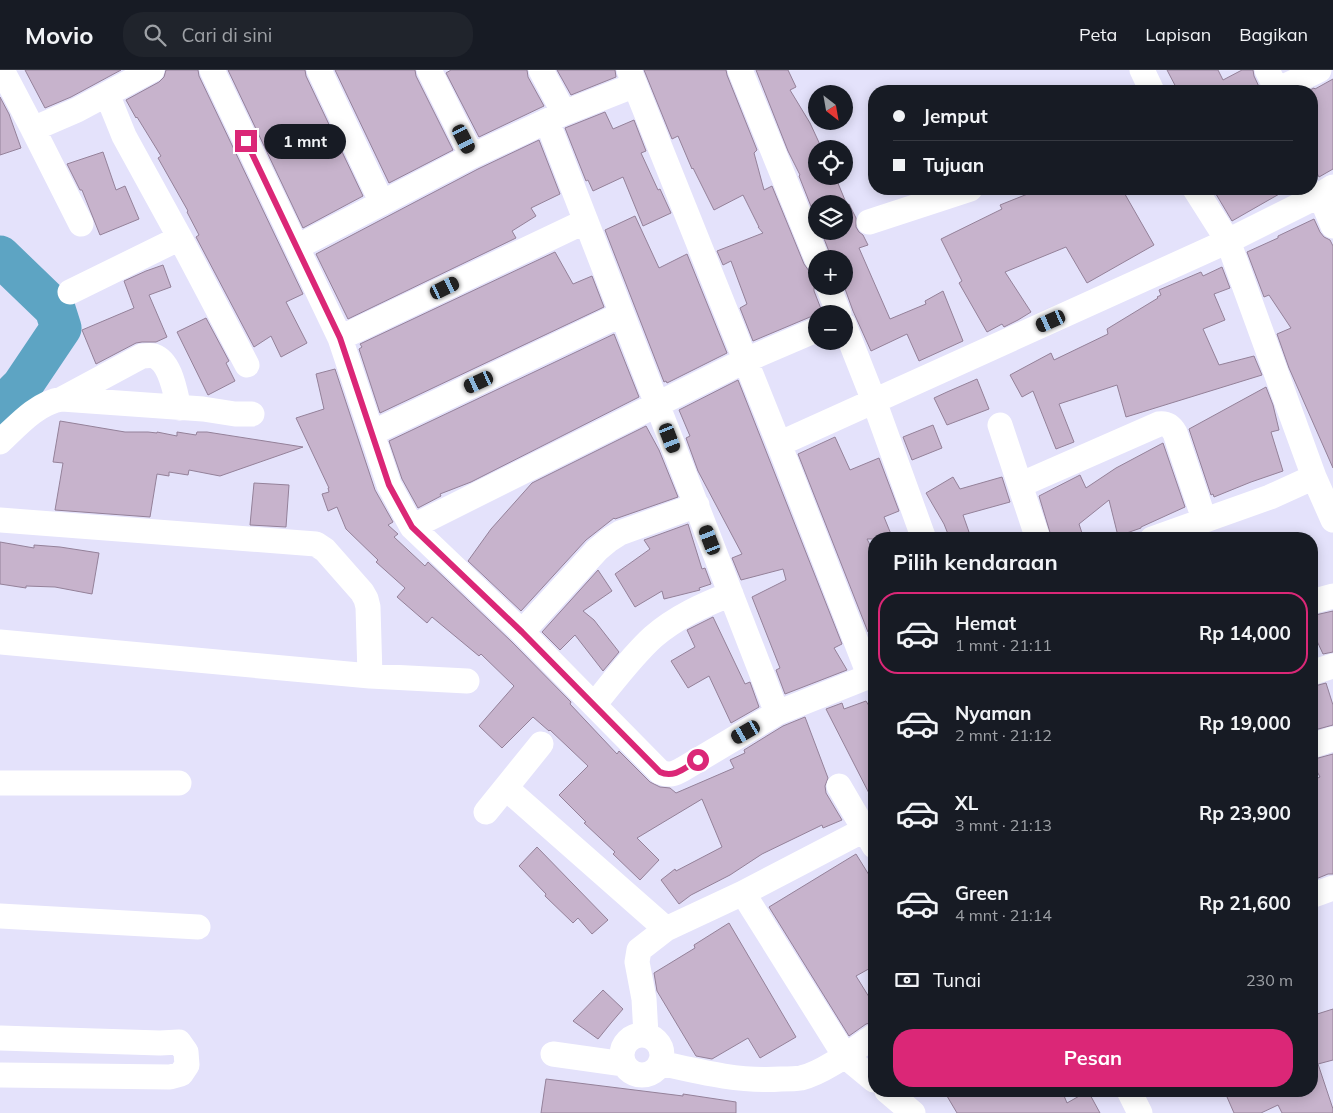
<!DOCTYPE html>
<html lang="id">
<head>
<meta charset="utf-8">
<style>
  :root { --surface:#171b24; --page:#20242c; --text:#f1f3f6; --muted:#9ea1a6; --line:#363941; --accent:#db2777 }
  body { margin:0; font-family:Mulish,sans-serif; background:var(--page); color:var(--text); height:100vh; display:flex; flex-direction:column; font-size:19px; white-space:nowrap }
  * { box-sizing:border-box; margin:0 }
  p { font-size:16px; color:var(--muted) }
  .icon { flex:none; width:28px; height:28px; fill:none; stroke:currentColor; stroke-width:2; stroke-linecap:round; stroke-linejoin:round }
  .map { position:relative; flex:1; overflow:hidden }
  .panel { position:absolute; left:868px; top:462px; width:450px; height:565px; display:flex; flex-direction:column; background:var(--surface); border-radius:20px; box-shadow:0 2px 12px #0003 }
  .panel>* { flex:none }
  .hud { position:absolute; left:868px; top:15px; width:450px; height:110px; border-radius:20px; box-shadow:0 2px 12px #0003; display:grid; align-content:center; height:110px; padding:0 25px; background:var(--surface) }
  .needle { width:32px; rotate:149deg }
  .fabs { position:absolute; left:808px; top:15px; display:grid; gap:10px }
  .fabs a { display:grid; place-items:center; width:45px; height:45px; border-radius:50%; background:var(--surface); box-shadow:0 2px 12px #0003; font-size:25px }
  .end { position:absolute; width:22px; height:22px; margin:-11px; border:6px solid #db2777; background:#fff; box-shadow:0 0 0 2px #fff }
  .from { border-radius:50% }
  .bubble { position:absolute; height:35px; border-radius:18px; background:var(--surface); box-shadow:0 2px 12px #0003; font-size:16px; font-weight:700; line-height:35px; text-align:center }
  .car { position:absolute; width:15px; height:30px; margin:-15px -8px; border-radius:6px; box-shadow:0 0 4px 1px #0007; background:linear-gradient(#222 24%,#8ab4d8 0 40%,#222 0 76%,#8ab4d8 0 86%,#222 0) }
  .hud b { display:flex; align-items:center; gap:18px; height:48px; font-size:19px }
  .hud b+b { border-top:1px solid var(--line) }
  .hud i { width:12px; height:12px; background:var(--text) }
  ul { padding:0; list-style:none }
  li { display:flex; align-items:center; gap:15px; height:82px; margin:0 10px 8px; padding:0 15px; border:2px solid transparent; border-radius:20px }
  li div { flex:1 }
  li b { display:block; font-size:19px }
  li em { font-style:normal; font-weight:700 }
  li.current { border-color:var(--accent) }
  li>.icon { width:45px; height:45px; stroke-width:1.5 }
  h2 { padding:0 25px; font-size:22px; line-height:60px }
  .pay { display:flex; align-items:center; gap:12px; height:55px; padding:0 25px; font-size:19px }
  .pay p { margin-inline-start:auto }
  .button { display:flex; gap:10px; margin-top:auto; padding:10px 25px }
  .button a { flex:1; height:58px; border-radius:20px; background:var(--accent); color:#fff; font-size:20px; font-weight:700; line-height:58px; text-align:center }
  header { display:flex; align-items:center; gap:30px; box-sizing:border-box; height:70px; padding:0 25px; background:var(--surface); border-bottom:1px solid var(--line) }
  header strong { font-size:24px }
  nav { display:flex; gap:28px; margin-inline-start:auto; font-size:18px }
  .search { width:350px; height:45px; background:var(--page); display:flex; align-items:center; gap:12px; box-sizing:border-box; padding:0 18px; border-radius:20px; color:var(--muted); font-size:19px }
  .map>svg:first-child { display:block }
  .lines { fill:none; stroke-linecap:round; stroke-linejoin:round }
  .river { stroke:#5da4c3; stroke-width:41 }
  .building { fill:#c7b3cc; stroke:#948199 }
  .minor { stroke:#fff; stroke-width:25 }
  .route { stroke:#db2777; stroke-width:6 }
</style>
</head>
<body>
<header>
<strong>Movio</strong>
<div class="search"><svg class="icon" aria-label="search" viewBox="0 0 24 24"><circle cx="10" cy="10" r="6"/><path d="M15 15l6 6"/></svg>Cari di sini</div>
<nav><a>Peta</a><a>Lapisan</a><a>Bagikan</a></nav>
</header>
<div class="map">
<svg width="1333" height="1043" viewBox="0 0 1333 1043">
  <rect width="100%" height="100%" fill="#e4e2fb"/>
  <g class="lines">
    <path class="river" d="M0,186l55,53 6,19 -39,58 -22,22"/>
  </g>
  <path class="building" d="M25,0h96l-50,27 -26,11z
    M166,0h32l1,6 104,218 -17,8 21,41 -26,14 -10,-21 -17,11 -58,-110 3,-2 -12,-23 1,-1 -30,-53 3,-2 -24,-39 -1,1 -10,-18 33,-18 5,-5z
    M228,0h77l1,6 57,120 -60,32z
    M335,0h80l1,6 37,74 -64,33z
    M451,0h76l1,7 16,29 -65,31 -33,-64z
    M557,0h58l1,7 -45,18z
    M644,0h82l1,5 30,75 -3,3 10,37 8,-4 32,78 5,7 7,2v5l-2,6v7l9,23h-7v2l-6,1 -57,24 -13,-33 7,-4 -16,-43 -8,4 -6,-14 46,-18 -5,-6h1l-16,-32 -29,15 -21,-42 -1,1 -14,-33 -6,3z
    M756,0h32l8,17 -6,3 20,33 12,26h-6v27h19l12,29 2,-1 7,14v9l3,5 4,3 5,10 -9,3 31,71 36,-15 -1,-3 18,-10 20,50 -44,20 -12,-27 -36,17 -18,-40 -9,-25v-27h-13l-1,-5 -9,-23h23v-27h-28v15l-17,-43 1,-1 -12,-24z
    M1167,0h51l5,10 19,-10h11l1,6 7,15h-83z
    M1333,9v90l-14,8 -8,-15v-71h-3l6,-3 1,1z
    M0,27l9,17 12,34 -21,7z
    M605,42l8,17 21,-9 12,31 -5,2 17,37 2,-1 11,24 -28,13 -20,-49 -30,14 -5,-11 -2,1 -21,-53z
    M539,70l21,54 -29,14 5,8 -24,15 4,7 -168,81 -32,-65 162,-85z
    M103,82l13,38 9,-4 14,33 -39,16 -18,-45h-2l-13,-26z
    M1040,119h82l32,56 -67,38 -21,-36 -61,25 26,40 -13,8 -14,7 -2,-3 -15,8 -28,-49 3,-2 -21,-42 61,-30 -2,-4z
    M1213,119h75l-56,32z
    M635,146l24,52 28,-14 40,99 -60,30 -1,-2 -2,1 -59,-152z
    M1314,149l6,13 4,5 6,3 3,6v222l-44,-100 -12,-34 14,-6 -22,-33 -5,2 -17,-45 31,-14v-2z
    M555,182l18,32 19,-8 12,31 -224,106 -21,-64 3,-2 -2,-3z
    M163,195l8,22 -22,8 18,42 -11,5h-14l-6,1 -40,21 -14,-34 52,-22 -10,-27 22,-10z
    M1222,197l8,21 -16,6 11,26 -22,9 16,36 35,-9 8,19 -136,42 -9,-32 -58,19 15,38 -18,7 -23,-58 -11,6 -12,-22 41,-22 3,7 54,-26 -1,-5 51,-31 -1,-1 4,-2 -2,-5 42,-18 2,4z
    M206,248l23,43 -3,2 9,18 -27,14 -31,-63z
    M614,264l25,63 -168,85 -31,12 1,2 -23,12 -16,-29 -13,-38z
    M335,299l40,121 18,32 -5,3 10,9 -4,3 31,29 3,-4 84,80 59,60 -1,2 47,50 2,-3 31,31 10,5 10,1 6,5 58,-25 -4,-8 15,-7 -1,-3 39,-24 22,-9 23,61 -3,8 1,7 16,27 -19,8 -1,-3 -60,29 -32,21 -39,20 -12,9 -18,-24 14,-11 1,2 46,-24 -20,-48 -65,39 22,22 -19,20 -27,-26 2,-2 -31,-29 2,-1 -27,-27 29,-29 -38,-36 -1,1 -16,-14 -31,31 -23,-22 35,-40 -33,-32 -2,2 -47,-39 -5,6 -30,-26 8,-9 -29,-26 2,-2 -32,-31 -9,-22 -9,4 -6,-17 7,-2 -1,-4h1l-33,-70 28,-9 -8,-35z
    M977,309l12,30 -42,16 -13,-27 13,-6z
    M738,310l104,264 -8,4 13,22 -62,24 -9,-24 4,-2 -28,-71 34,-17 -3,-11 -42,11 -9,-22 10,-4 -44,-83 -12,-33 4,-2 -11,-26z
    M1266,317l7,18 6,25 -8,2 12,39 -32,11 -37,15 -1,-3 -2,1 -22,-66z
    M60,351l65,11h23l9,1v-1l20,4v-4l19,3 1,-3h10l96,15 -83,29 -31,-6 -1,5 -19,-3v4l-12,-2 -7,43 -95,-7 8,-47 -10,-1z
    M933,355l9,23 -30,12 -9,-23z
    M646,356l13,24 19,47 -63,22 -1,-1 -28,22 -65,71 -53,-50 23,-32 41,-46z
    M835,367l15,33 29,-12 20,53 -15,6 9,22h-26l7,13v77l-6,3 -70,-178z
    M1163,373l22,64 -44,20v1l-23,8 -9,-36 -30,24 5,15h-32l-13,-43 41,-21 6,13 30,-20z
    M953,407l7,12 42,-12 8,25 -47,13 6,17 -19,7 -6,-15 -18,-31z
    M254,413l35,2 -3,42 -36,-2z
    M688,454l14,45 3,-1 6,16 -12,4 1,2 -36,9 -2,-8 -27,16 -20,-33 35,-25 -6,-9z
    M0,472l34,6v-3l26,2 39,6 -7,41 -37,-7 -29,-1v2l-26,-4z
    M598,500l14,21 -29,20 11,9 25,32 -16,19 -28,-36 -15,15 -18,-18z
    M1333,541v41l-10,2 -12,-26v-12z
    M713,547l32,67 5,-2 9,25 -28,16 -22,-47 -21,12 -17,-27 24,-14 -8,-17z
    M1326,613l7,22v20l-22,6v-44z
    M866,631l8,13v89l-48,-94 16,-6 2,6z
    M1333,684v120h-5l-17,7v-100l9,-4 -9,-17z
    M537,777l71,73 -16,14 -14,-16 -5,5 -28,-27 1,-2 -27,-28z
    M856,784l18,29v83l-18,10 18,29v17l-8,2 -17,12 -80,-129z
    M729,853l67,114 -36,21 -12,-20 -36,21 -16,-3 -39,-65 -3,-18 41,-25 -1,-3z
    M603,920l20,19 -12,14 -13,16 -25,-18z
    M1333,939v51l-15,4 15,45v4h-51l-4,-8 -17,8h-27l-7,-16 14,-6h70v-75z
    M546,1009l137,17v-2l53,8v11h-195z
    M944,1021h118l5,12 21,-12 12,22h-143z"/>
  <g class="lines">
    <path class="minor" d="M2,0l31,59 44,-19 30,-16
      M152,0l-45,24 17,42 56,102 67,127
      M212,0l128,268 49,147 23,42 110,105 138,140c9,4 14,2 23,-3l94,-56 93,-37
      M319,0l63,133
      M429,0l43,86
      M541,0l23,43
      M629,0l150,374 87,223 4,9 4,-1
      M740,0l77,189
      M1142,0l10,21
      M1267,0l10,20
      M1275,21l44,-21
      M547,51l230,592
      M33,59l48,95
      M1320,125l13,31
      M869,152l101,-33
      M297,177l175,-91 92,-43 71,-28
      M828,216l11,28
      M70,222l110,-54
      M844,255l30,76 50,138
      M340,268l246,-117
      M62,329l80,-43c4,0 8,-1 12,0 17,6 21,36 25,52
      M1000,355l38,114
      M372,363l250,-119
      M0,372c18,-17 37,-39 62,-43l141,10 32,5h17
      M779,374l449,-203 -33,-52
      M1314,407l19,43
      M1020,415l139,-61c8,-1 12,2 16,9l29,86
      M0,450l316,24 9,6 37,42 4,7 2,8 2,69
      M412,457l334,-167 70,-30
      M1152,469l118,-42 44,-20 -86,-236 92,-46 13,-8
      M1311,532l22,-6
      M522,562l75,-82 12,-10 11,-7 77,-28
      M0,572l370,34 97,5
      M1311,603l22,-7
      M594,635c19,-23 37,-48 59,-68 23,-20 50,-32 78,-43
      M1311,676l22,-7
      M0,713h179
      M839,716l35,60
      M507,717l9,10 150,132 -27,21 -2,12 7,37 2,36
      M486,742l55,-68
      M743,823l121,-63
      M1311,826l22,-8
      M0,846l198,11
      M666,859l77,-36 102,163 29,24
      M622 985a20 20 0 1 1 40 0a20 20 0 1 1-40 0Z
      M0,968l160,5 19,-1 7,10 1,13 -6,9 -11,3 -170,-2
      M553,984l71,10
      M660,993c40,9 81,19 121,16 7,0 14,0 20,-1 22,-5 54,-29 73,-42
      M887,1021l26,22
      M1129,1021l11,22"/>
  </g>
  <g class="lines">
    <path class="route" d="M246,71l94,197 49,147 23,42 110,105 138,140c14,7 26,-5 38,-12"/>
  </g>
</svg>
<div class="fabs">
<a><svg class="needle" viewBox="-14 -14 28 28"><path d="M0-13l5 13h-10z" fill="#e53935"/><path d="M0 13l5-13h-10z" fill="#9ea1a6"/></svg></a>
<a><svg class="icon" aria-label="locate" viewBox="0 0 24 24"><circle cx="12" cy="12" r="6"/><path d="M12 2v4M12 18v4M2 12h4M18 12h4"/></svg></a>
<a><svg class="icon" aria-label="layers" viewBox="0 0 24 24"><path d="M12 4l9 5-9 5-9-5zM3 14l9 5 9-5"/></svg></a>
<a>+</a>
<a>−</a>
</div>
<i class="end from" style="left:698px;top:690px"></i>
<i class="end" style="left:246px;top:71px"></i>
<div class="bubble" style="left:264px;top:54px;width:82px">1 mnt</div>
<i class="car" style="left:464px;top:69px;rotate:153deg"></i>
<i class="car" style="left:445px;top:218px;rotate:64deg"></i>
<i class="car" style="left:1051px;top:251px;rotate:246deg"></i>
<i class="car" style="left:479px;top:312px;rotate:245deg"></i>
<i class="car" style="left:670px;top:368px;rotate:159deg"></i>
<i class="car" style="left:710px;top:470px;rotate:339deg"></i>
<i class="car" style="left:746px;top:662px;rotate:240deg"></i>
<div class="hud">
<b><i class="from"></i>Jemput</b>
<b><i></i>Tujuan</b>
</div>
<section class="panel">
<h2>Pilih kendaraan</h2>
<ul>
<li class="current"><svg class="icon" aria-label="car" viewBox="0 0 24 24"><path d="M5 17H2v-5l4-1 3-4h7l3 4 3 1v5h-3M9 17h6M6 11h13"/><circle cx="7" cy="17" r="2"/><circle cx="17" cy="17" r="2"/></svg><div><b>Hemat</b><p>1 mnt · 21:11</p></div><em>Rp 14,000</em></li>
<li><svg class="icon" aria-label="car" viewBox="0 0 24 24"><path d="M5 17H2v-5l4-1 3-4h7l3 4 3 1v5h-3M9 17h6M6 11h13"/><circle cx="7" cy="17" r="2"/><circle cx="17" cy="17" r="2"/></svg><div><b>Nyaman</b><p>2 mnt · 21:12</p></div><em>Rp 19,000</em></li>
<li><svg class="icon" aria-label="car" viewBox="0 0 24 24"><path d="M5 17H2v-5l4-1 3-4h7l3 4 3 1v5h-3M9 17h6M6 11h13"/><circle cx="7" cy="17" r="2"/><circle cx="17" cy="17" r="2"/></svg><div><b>XL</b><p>3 mnt · 21:13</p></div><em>Rp 23,900</em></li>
<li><svg class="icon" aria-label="car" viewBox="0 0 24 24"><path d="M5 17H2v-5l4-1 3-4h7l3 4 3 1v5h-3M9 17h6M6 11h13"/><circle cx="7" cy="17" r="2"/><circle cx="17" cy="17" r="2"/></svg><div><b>Green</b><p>4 mnt · 21:14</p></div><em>Rp 21,600</em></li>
</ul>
<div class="pay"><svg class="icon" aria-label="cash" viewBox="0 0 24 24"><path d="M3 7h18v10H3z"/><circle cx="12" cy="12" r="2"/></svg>Tunai<p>230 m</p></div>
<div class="button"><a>Pesan</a></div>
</section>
</div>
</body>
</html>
